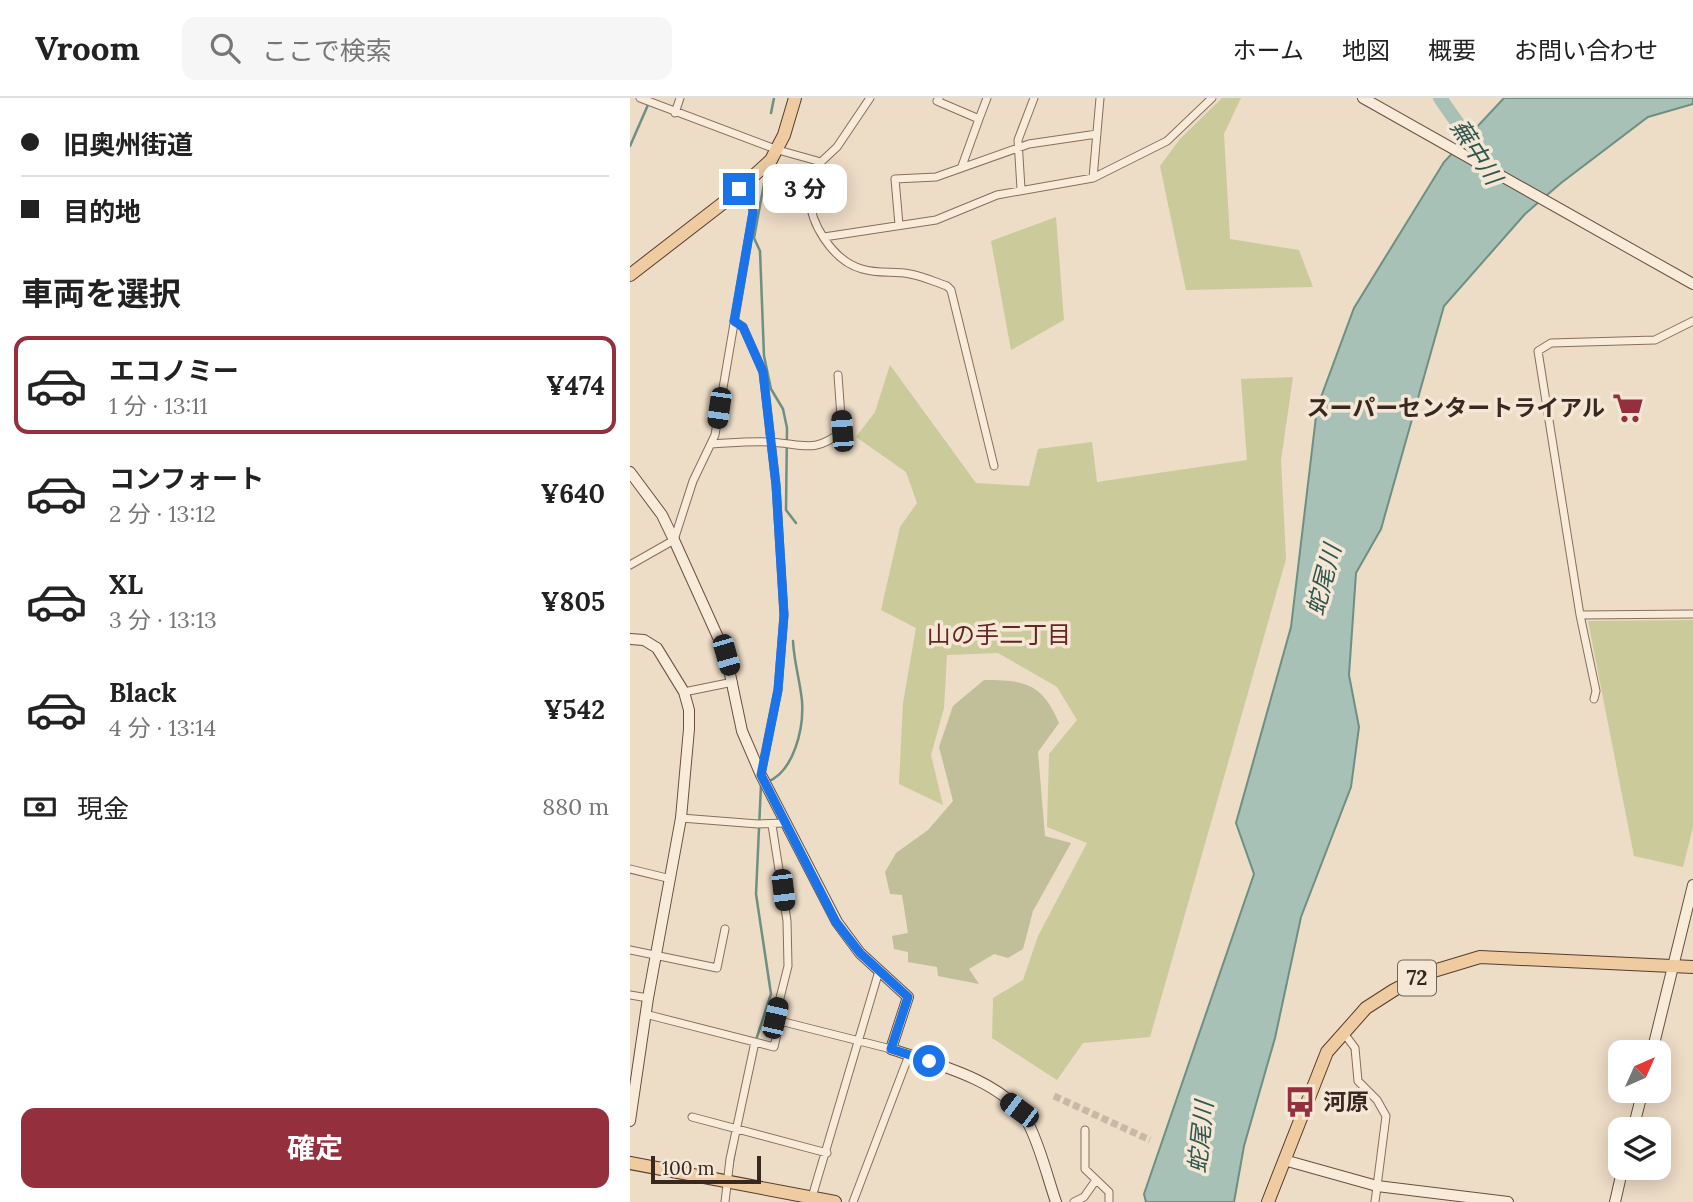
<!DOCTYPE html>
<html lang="ja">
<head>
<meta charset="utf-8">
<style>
  :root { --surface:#fff; --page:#f6f6f6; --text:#222; --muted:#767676; --line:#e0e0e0; --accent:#942f3d }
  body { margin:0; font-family:Lora,"Noto Sans JP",serif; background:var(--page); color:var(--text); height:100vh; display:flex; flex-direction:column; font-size:26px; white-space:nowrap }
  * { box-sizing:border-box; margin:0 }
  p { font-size:23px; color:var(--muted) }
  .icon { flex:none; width:38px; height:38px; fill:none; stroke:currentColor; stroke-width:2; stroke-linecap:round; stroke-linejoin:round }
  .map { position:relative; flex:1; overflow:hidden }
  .side { display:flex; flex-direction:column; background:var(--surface); width:630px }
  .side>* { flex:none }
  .hud { display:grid; align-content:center; height:154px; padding:0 21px; background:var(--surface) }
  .needle { width:46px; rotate:45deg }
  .fabs { position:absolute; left:978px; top:942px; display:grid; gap:14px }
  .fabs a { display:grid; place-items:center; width:63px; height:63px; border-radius:14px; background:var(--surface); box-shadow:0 4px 18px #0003; font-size:35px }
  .scale { position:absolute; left:21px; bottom:18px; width:110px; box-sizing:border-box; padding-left:7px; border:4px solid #382820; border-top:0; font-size:19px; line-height:24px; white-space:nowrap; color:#382820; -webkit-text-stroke:5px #f4e7d6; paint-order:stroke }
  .end { position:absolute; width:32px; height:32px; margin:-16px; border:9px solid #1a73e8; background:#fff; box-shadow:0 0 0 4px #fff }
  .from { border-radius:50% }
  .bubble { position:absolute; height:49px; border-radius:14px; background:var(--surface); box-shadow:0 4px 18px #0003; font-size:23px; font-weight:700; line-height:49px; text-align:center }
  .car { position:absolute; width:21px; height:42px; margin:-21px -10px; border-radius:9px; box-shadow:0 0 5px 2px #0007; background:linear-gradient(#222 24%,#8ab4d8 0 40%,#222 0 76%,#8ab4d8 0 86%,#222 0) }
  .hud b { display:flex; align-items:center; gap:24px; height:66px; font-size:26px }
  .hud b+b { border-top:2px solid var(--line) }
  .hud i { width:18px; height:18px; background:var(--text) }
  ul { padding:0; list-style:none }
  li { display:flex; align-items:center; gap:21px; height:98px; margin:0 14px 10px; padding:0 7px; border:4px solid transparent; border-radius:14px }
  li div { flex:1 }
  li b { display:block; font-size:26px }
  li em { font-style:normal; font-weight:700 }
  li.on { border-color:var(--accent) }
  li>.icon { width:63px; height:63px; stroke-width:1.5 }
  h2 { padding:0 21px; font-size:32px; line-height:84px }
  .pay { display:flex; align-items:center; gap:18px; height:77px; padding:0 21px; font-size:26px }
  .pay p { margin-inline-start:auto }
  .button { display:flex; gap:14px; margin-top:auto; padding:14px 21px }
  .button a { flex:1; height:80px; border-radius:14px; background:var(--accent); color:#fff; font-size:28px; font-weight:700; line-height:80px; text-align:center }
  header { display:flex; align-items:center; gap:42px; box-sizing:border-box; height:98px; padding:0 35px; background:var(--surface); border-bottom:2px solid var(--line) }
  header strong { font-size:33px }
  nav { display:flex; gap:38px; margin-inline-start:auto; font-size:24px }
  .search { width:490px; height:63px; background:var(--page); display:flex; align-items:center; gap:18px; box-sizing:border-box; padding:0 24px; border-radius:14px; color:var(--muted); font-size:26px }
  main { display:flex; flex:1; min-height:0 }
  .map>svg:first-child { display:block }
  .green { fill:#cbca9a }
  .cemetery { fill:#c0bf99 }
  .water { fill:#a8c1b6; stroke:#6e8f82; stroke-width:2 }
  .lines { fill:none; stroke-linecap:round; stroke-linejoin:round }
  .stream { stroke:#6e8f82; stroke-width:2.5 }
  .river { stroke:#a8c1b6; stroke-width:14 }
  .street-tunnel { stroke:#c9b8a5; stroke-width:7; stroke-dasharray:7 3.5; stroke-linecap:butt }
  .street-casing { stroke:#886e5d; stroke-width:9 }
  .secondary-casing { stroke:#6a4f40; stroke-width:12 }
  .primary-casing { stroke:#563d30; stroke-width:14 }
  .street { stroke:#f8ebd9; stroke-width:7 }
  .secondary { stroke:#f8ebd9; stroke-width:10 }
  .primary { stroke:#eecba0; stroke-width:12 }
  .route { stroke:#1a73e8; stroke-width:9 }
  .labels { text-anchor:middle; stroke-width:7; stroke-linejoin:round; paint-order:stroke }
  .shield { fill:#f4e7d6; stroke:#706157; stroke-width:2 }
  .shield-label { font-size:21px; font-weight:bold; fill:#382820 }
  .poi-label { font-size:23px; font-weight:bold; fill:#382820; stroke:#f4e7d6; text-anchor:end }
  .water-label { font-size:24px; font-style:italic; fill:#30574f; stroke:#f4e7d6 }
  .neighbourhood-label { font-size:24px; fill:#632621; stroke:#f4e7d6 }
</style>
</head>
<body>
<header>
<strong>Vroom</strong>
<div class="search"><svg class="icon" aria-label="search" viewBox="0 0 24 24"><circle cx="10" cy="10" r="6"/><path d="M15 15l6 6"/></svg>ここで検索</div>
<nav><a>ホーム</a><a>地図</a><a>概要</a><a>お問い合わせ</a></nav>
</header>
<main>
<section class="side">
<div class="hud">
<b><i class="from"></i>旧奥州街道</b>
<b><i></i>目的地</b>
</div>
<h2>車両を選択</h2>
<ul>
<li class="on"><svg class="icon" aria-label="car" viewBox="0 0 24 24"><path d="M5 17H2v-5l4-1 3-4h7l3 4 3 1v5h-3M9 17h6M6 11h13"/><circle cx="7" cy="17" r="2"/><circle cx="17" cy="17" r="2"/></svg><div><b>エコノミー</b><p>1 分 · 13:11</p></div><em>¥474</em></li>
<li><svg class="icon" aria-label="car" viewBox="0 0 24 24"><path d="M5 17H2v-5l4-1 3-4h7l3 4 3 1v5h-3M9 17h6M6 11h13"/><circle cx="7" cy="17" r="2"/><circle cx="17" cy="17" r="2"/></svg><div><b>コンフォート</b><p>2 分 · 13:12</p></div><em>¥640</em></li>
<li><svg class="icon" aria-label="car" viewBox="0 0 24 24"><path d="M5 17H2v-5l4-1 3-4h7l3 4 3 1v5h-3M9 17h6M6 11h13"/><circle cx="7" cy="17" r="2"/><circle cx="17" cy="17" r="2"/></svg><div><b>XL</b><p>3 分 · 13:13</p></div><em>¥805</em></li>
<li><svg class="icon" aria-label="car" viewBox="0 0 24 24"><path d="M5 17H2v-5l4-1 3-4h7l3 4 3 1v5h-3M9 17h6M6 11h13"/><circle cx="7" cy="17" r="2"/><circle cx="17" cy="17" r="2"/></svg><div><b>Black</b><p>4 分 · 13:14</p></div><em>¥542</em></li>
</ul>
<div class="pay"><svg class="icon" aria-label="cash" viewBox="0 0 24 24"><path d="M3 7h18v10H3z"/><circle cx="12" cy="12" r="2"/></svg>現金<p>880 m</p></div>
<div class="button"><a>確定</a></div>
</section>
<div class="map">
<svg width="1063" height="1104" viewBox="0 0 1063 1104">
  <rect width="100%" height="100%" fill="#eddcc6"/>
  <path class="green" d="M592,0h19l-17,36 6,105 69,11 14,37 -127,3 -26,-124 20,-27z
    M426,119l8,103 -53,30 -20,-109z
    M260,267l86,118 53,3 9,-37 54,-7 5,40 150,-22 -6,-81 52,-2 -12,83 5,99 -136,478 -67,6 -26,37 -65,-42 1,-40 30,-18 15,-44 49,-93 -40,-16 2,-73 28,-34 -20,-33 -59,-34 -51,2 -3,53 -13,47 12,50 -44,-21 4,-81 13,-75 -35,-18 19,-83 17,-24 -11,-31 -50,-35 19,-25z
    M1063,522v207l-10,40 -49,-11 -46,-235z"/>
  <path class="cemetery" d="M354,582c41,0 58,3 75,43l-21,29 7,84 26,7 -38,68 -10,38 -15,9 -14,-4 -25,15 10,15 -41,-8 -1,-9 -29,-5v-10l-14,-3 -2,-13 16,-3 -6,-38 -12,-1 -5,-22 11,-19 32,-23 25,-29 -14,-54 14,-41z"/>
  <path class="water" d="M874,0h189v6l-45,13 -87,66 -36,31 -81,92 -63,223 -25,44 -7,102 10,52 -8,60 -50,130 -26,121 -31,108 -10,56h-88l-2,-8 110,-320 -18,-51 55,-196 26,-219 37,-100 90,-146z"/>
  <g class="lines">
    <path class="stream" d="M141,15l3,-15
      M0,48l21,-48
      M135,80l-11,60 6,13 4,105 7,33 12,20 4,19 -1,82 10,13
      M137,684c27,-10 37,-54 35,-81 -2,-20 -8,-39 -9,-60
      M126,942l15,-46 -15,-100 5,-109
      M102,1069l3,-17"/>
    <path class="river" d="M810,0l37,53"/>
    <path class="street-tunnel" d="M424,998l96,44"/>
    <defs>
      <path id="street" d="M10,0l138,52 43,12c-4,9 -10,21 -11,31 -2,29 23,68 52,76 16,5 32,2 48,5 12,2 25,8 37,12l4,4 43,176
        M309,0l-2,3 42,18 -17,47
        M45,15l5,-15
        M349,21l8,-21
        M191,64l16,-15 33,-49
        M463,80l7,-80
        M391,91l-3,-49 16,-42
        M269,127l-4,-46 41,-2 93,-33 68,-10
        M194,139l112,-17 61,-25 96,-17 74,-37 45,-43
        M104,223l9,6 20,45 13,113 8,130 -6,75 -17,84
        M82,346c19,-1 38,-3 56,-2 33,1 46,13 74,-11l-4,-56
        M0,467l44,-25 19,-59 22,-46 38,-223 -1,-12 -13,-11
        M950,517l113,-1
        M54,594l49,-10
        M964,601l2,-8 -16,-76 -42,-264 13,-8 104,-3 38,-19
        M51,720l77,6 27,-1
        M142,727l15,96 1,45 -13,52 5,3
        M0,771l41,10
        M0,852l87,18 8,-39
        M0,897l18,3
        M15,916l129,33 6,-26 111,28
        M713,934l12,16 3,33 19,19 9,16 -11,86
        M62,1019l135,36
        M455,1032v39l24,23v10
        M182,1099l67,-226
        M95,1104l5,-43 25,-117
        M223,1104l56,-147
        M444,1104l10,-5 12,-17"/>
      <path id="secondary" d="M733,0l330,186
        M0,374l32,43 12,25 52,115 16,76 19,44 76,147 23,31 48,44 -17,52c42,14 112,31 136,72 13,24 20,55 29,81
        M0,541l14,1 13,8 27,44 5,18v19l-8,89 -33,180 -18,123
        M1022,954l41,-167
        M1003,1031l10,-39
        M654,1062l93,26 131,16
        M985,1104l8,-35"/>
      <path id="primary" d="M0,177l97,-75 44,-40 13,-25 11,-37
        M0,1065l205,39
        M638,1104l59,-150 39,-44 28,-18 33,-17 53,-16 213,10"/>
    </defs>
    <use href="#street" class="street-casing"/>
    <use href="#secondary" class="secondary-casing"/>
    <use href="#primary" class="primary-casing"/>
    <use href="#street" class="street"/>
    <use href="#secondary" class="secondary"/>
    <use href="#primary" class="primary"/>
  </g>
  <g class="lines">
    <path class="route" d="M109,91l13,11 1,12 -19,109 9,6 20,45 13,113 8,130 -6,75 -17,85 75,147 24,31 48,44 -17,52 38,12"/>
  </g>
  <defs>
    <symbol id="supermarket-bare" viewBox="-9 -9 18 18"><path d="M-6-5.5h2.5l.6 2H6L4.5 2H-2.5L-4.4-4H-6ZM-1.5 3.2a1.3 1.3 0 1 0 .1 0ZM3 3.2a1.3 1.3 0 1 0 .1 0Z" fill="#942f3d" stroke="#f4e7d6" stroke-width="2.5" paint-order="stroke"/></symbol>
    <symbol id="bus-bare" viewBox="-9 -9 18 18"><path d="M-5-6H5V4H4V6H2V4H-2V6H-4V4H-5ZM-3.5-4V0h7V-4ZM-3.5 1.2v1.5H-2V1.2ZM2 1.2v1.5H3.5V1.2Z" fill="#942f3d" stroke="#f4e7d6" stroke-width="2.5" paint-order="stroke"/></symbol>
  </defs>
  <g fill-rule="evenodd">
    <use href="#supermarket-bare" x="976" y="288" width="44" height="44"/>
    <use href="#bus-bare" x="648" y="982" width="44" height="44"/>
  </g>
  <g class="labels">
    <rect class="shield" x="768" y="862.5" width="38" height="35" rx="5"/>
    <g class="shield-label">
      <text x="787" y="887">72</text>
    </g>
    <g class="poi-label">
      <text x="975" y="318">スーパーセンタートライアル</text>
      <text x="693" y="1012" text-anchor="start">河原</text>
    </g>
    <g class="water-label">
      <text transform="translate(846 54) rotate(57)" y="8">蕪中川</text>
      <text transform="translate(694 482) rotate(-75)" y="8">蛇尾川</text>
      <text transform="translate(571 1039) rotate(-84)" y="8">蛇尾川</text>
    </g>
    <g class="neighbourhood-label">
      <text x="369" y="545">山の手二丁目</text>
    </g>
  </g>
</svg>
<div class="fabs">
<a><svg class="needle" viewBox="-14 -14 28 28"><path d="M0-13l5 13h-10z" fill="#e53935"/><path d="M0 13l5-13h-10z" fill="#767676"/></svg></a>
<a><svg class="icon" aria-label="layers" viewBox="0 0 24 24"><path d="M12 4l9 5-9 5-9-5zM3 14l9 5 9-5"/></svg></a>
</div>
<div class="scale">100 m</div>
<i class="end from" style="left:299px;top:963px"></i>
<i class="end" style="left:109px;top:91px"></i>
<div class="bubble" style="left:133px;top:66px;width:84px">3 分</div>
<i class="car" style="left:89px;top:310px;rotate:188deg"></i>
<i class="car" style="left:212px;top:333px;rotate:356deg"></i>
<i class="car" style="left:96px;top:557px;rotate:164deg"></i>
<i class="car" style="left:153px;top:792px;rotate:173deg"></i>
<i class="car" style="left:145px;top:920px;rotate:13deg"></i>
<i class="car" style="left:389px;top:1012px;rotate:307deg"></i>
</div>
</main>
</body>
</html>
